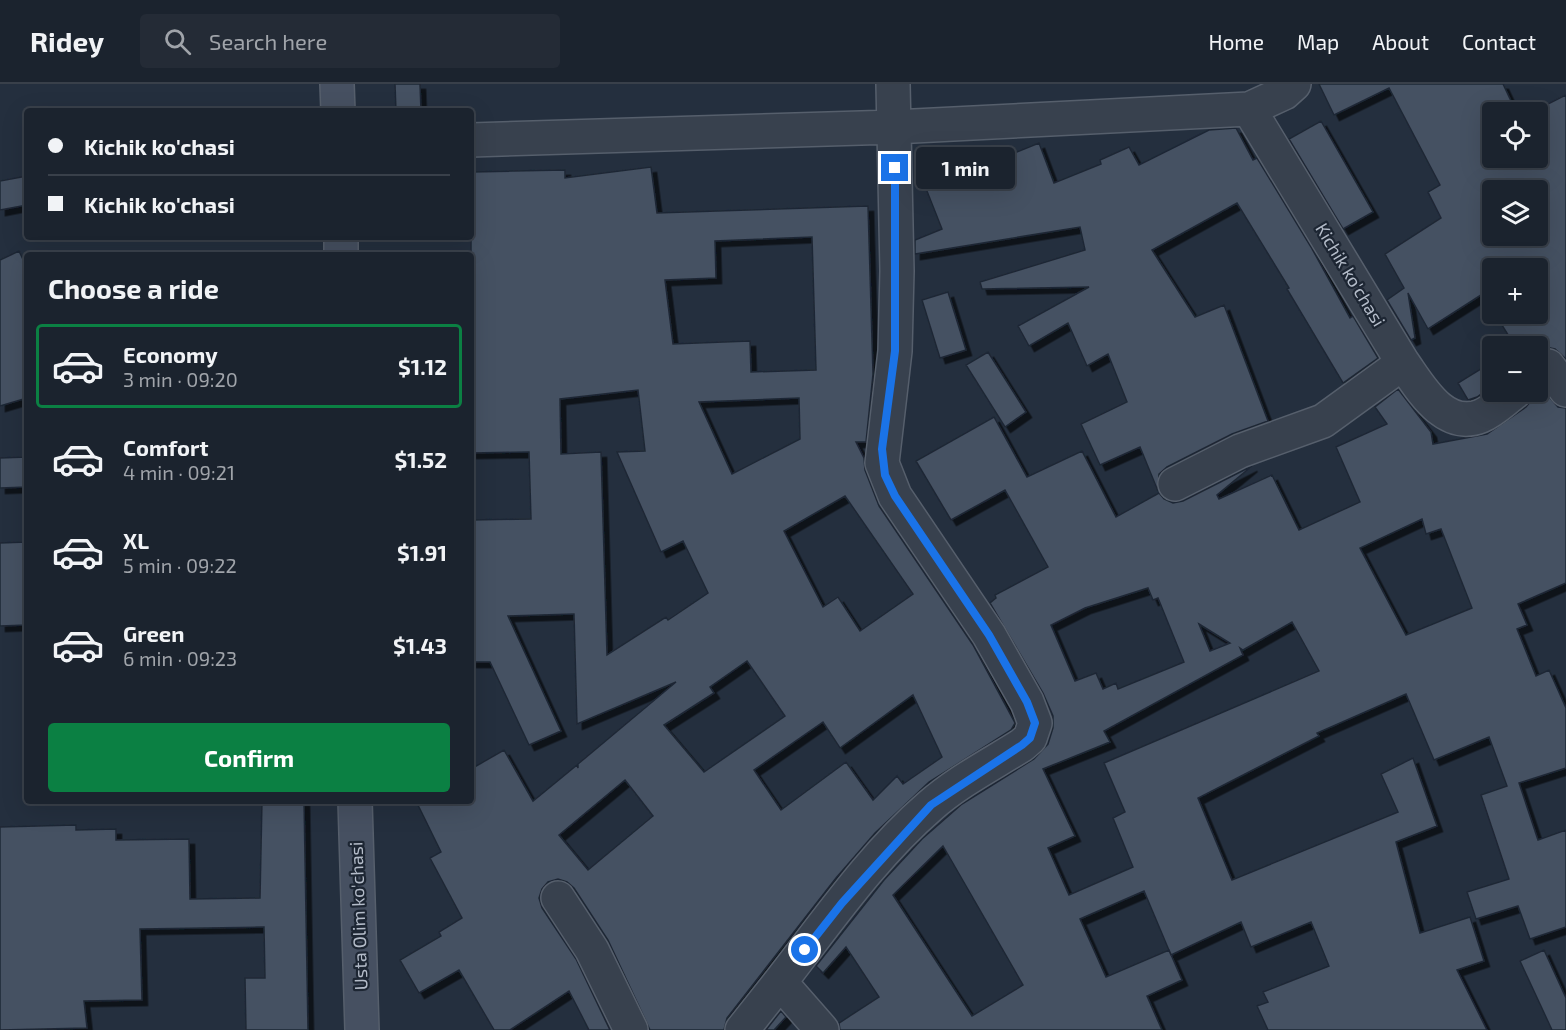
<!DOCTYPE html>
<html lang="en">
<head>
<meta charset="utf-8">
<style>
  :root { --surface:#1b232e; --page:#242b36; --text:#f1f3f6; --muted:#a0a4aa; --line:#39404a; --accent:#0b8043 }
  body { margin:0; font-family:"Exo 2",sans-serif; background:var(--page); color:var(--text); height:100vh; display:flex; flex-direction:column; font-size:22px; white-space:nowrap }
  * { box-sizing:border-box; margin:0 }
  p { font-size:20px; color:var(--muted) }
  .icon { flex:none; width:33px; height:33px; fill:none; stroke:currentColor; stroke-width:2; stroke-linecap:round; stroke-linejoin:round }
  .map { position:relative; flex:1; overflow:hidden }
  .panel { position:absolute; left:24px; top:168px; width:450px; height:552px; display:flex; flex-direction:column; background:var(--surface); border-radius:6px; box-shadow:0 6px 24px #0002,0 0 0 2px var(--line) }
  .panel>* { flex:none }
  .hud { position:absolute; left:24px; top:24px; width:450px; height:132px; border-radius:6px; box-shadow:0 6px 24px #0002,0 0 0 2px var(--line); display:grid; align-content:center; height:132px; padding:0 24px; background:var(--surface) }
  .buttons { position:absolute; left:1482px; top:18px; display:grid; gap:12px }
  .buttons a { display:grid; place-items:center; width:66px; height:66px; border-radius:6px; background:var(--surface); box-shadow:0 6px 24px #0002,0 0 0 2px var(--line); font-size:30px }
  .end { position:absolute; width:27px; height:27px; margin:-14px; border:8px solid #1a73e8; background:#fff; box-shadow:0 0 0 3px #fff }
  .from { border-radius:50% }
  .bubble { position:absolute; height:42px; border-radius:6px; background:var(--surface); box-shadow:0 6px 24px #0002,0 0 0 2px var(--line); font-size:20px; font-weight:700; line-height:42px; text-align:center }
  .hud b { display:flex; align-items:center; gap:21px; height:57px; font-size:22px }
  .hud b+b { border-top:2px solid var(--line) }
  .hud i { width:15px; height:15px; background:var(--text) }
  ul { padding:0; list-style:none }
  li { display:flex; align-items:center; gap:18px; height:84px; margin:0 12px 9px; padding:0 12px; border:3px solid transparent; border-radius:6px }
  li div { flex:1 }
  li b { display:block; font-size:22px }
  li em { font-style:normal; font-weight:700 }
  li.selected { border-color:var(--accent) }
  li>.icon { width:54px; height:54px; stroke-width:1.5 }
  h2 { padding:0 24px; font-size:27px; line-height:72px }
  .button { display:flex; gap:12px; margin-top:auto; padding:12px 24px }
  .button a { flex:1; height:69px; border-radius:6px; background:var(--accent); color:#fff; font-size:24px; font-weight:700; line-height:69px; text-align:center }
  header { display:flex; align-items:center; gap:36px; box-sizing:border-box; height:84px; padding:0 30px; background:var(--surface); border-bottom:2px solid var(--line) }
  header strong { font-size:28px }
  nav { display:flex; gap:33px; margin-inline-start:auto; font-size:21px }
  .search { width:420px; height:54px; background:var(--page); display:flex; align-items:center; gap:15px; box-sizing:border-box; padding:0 21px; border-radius:6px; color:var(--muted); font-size:22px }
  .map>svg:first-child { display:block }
  .building { fill:#455162; stroke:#1f2835; stroke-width:1.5; fill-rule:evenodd; filter:url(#shadow) }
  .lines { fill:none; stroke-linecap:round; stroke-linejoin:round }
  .street-casing { stroke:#565f6c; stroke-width:36 }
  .secondary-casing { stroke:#565f6c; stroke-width:36 }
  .street { stroke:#38414e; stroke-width:33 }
  .secondary { stroke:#465061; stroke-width:33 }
  .route { stroke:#1a73e8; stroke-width:8 }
  .labels { text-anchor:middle; stroke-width:4.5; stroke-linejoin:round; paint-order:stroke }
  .street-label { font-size:18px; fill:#b4bcc9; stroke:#1d2633 }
</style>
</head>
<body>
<header>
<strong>Ridey</strong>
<div class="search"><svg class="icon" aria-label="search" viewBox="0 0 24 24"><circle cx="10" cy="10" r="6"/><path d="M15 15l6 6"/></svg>Search here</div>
<nav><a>Home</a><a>Map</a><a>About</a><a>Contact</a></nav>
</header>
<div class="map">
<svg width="1566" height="946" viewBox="0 0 1566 946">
  <defs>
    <filter id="shadow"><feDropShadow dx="5.5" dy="5.5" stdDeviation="0" flood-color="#0009"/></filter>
  </defs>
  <rect width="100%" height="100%" fill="#242f3e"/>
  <path class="building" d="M395,0h25l1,27h-25z
    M1319,0h184l8,17 -19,9v48h46v-49l28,-14v264l-11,-10 -9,-2 -8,4v-5h-23l-20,-32h43v-46h-46v20l-64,41 -20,-36 7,45 -4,2 -24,-40 17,-12 -19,-34 56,-36 -13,-26 12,-7 -51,-97 -55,27zM1492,106h46v46h-46z
    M1321,37l52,91 -30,17 -54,-90z
    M1236,44l17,32 4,-2 54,89 39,71 3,-2 25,42 -35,25 -56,-94 2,-1 -52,-85 -85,47 43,67 29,-12 44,116 -36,13 -65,33 -8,7 -1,17 -18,-44 -40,18 -19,-41 46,-22 -19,-48 -21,12 -19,-43 -39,23 -11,-20 71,-39 -107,2 -2,-7 105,-32 -5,-23 -165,27v-14l27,-11 -19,-48 52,-21 3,8 61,-25 15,40 47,-19 -1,-4 29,-13 10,18 70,-35z
    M651,83l6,46 211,-7 5,168 -7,68h-10l8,16 1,12 14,36 94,139 42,78 -4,7 -82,52 -54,51 -39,45 -109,140 -3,12h-74l-42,-90 -34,-52 -7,-6 -9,-3 -10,3 -6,7 -3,9 3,10 34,51 34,71h-21l-20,-39 -59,39h-16l-35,-60 -40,23 -19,-33 41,-24 -2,-4 23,-14 -32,-60 11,-6 -25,-51h55v-32l33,-19 29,51 44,-36 1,3v-4l98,-82 -99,42 -3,-110 -66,2 53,115 -32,14 -39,-83h-19v-142l60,-1 -2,-67 -58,1v-281l94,-2v8zM812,153l4,133 -65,2 -1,-31 -77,3 -8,-64 51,-2 -1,-37zM638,306l7,61 -28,1 44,100 22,-11 25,52 -40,27 -2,-3 -59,38 -6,-203 -40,2 -1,-55zM799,314l1,41 -68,35 -33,-72zM845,412l68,98 -53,37 -22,-34 -15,10 -39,-76zM747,577l38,55 -81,56 -40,-47 50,-32 -4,-6zM913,611l29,62 -39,27 -6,-8 -24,24 -27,-38 -65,48 -27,-40 69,-48 17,26zM625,696l28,36 -65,54 -29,-35z
    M27,92v29l-27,5v-29z
    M19,167l8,17v130l-27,8v-146z
    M948,208l18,58 -26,8 -18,-58z
    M988,268l38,60 -21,15 -39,-62z
    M1492,278v24l-15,11 -9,3 -10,-17z
    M1398,305l33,43 2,12 54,-10 39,-27 6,-7 1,-8 11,-1 14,16 8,1v175l-48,21 9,21 -10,4 19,47 13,-6 17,38v60l-47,15 19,57 28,-10v97l-36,12 -12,-33 -42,13 -9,-27 42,-13 -28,-84 26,-9 -18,-49 -55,23 -28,-66 -89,39 2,3 -121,62 34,82 166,-68 -17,-38 32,-16 24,68 -41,16 24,91 50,-16 14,44 -27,9 30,60h-219l-11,-24 11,-4 -5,-10 66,-26 -18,-44 -60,25 -10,-25 -70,33 -27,-64 -64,28 26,58 63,-27 13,30 -35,16 15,34h-322l-1,-7 40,-26 -33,-50 -23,26 -7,-7 68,-86 38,-41 40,-35 72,-45 14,-15 5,-16v-12l-10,-23 -53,-90 6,-5 -1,-3 53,-28 -43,-77 -54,30 -35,-59 78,-44 33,60 55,-26 34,66 43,-24 5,6 9,4 10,-2 69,-35 -35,29 2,4 53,-24 27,55 61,-28 -24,-55 51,-23 -12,-17zM1422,435l4,15 15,-5 31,79 -66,27 -46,-87zM1148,504l5,12 5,-2 26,64 -66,27 -2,-6 -13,6 -7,-16 -21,8 -24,-56 34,-17zM1292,538l27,49 -215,92 21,49 -12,6 20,49 -64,28 -21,-47 27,-12 -32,-67 67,-27 -6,-11 139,-76 -3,-7 3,2zM1199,540l31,19 -20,8zM943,762l80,139 -51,31 -79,-121z
    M27,373v30l-27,1v-30z
    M27,458v83l-27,1v-83z
    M262,717h42l4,229h-62l-1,-52h20l-1,-51 -124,2 2,71 -58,1 3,27 -87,2v-203l76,-2v5l40,-1v11l73,-1 1,60 70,-1z
    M1544,866l22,48v32h-14l-32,-69z
    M781,927l5,6 -12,13h-8z"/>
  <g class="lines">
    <defs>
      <path id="street" d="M1294,0l-10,9 -35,16 154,254c17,24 41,68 78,53 12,-5 23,-16 34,-24
        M471,56l423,-13 355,-18
        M1538,290l10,-8 18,24
        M1175,400l65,-33 83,-30 80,-58
        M558,814l34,52 39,80
        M742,946l38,-48
        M822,946l-42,-48c47,-60 92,-126 150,-176 27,-24 62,-42 92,-61l8,-7 5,-15 -8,-21 -38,-67 -94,-139 -13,-33 13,-112 2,-80 -4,-187"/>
      <path id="secondary" d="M337,0l1,27
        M341,153v18
        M355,717l7,229"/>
    </defs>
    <use href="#street" class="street-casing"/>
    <use href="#secondary" class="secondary-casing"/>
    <use href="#street" class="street"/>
    <use href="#secondary" class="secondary"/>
  </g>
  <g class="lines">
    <path class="route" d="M805,866l37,-47 89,-98 91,-60 8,-7 5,-15 -8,-21 -38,-67 -94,-139 -10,-21 -3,-26 13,-98v-183"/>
  </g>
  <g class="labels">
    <g class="street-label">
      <text transform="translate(1350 191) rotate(59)" y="6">Kichik ko'chasi</text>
      <text transform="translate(359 832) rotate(-92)" y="6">Usta Olim ko'chasi</text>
    </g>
  </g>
</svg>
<div class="buttons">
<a><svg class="icon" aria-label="locate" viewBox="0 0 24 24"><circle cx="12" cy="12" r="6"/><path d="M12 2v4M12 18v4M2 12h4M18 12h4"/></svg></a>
<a><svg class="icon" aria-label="layers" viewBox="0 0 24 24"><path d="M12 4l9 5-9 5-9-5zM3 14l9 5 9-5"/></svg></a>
<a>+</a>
<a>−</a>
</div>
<i class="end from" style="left:805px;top:866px"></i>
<i class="end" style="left:895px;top:84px"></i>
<div class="bubble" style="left:916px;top:63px;width:99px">1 min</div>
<div class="hud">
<b><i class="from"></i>Kichik ko'chasi</b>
<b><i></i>Kichik ko'chasi</b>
</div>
<section class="panel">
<h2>Choose a ride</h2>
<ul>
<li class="selected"><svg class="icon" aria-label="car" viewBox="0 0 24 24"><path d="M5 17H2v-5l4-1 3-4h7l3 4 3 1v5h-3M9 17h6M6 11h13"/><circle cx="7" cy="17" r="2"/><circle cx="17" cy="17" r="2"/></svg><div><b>Economy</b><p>3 min · 09:20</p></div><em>$1.12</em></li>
<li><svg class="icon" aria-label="car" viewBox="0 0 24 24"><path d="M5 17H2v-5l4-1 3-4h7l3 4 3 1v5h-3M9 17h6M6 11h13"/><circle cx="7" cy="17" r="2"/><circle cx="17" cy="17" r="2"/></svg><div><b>Comfort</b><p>4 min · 09:21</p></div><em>$1.52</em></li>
<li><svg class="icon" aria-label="car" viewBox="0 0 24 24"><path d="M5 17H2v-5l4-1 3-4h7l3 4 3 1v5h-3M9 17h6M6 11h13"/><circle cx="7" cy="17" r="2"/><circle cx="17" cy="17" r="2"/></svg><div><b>XL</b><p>5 min · 09:22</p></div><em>$1.91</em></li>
<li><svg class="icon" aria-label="car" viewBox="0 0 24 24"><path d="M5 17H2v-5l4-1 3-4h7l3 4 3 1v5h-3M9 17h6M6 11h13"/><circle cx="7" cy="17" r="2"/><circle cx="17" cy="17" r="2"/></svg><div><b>Green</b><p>6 min · 09:23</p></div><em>$1.43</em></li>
</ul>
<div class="button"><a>Confirm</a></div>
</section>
</div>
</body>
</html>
